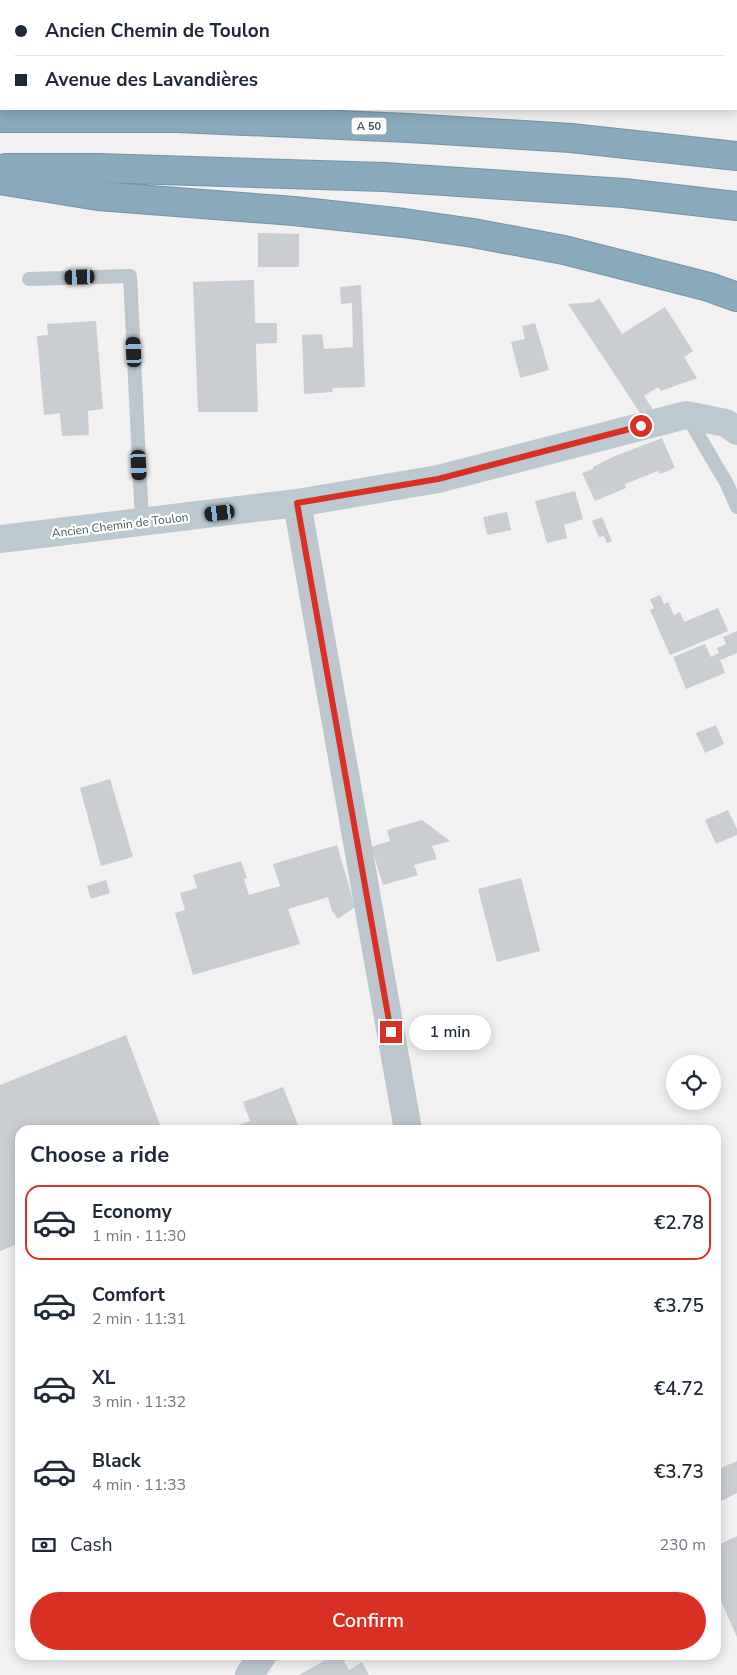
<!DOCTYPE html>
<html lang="en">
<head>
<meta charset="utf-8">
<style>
  :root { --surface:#fff; --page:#f6f6f7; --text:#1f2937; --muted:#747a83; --line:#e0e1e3; --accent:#d93025 }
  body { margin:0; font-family:"Nunito Sans",sans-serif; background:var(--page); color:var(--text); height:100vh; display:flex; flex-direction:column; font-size:19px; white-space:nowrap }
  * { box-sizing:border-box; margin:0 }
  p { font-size:16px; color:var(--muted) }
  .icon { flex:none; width:28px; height:28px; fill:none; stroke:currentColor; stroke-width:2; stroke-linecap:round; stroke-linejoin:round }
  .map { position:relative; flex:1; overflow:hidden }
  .drawer { position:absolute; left:15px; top:1125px; width:706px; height:535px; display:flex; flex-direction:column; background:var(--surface); border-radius:15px; box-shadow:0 2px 12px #0003 }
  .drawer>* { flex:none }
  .banner { position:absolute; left:0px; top:0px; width:738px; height:110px; box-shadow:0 2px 12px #0003; display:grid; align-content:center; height:110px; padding:0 15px; background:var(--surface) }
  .controls { position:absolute; left:666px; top:1055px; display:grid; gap:10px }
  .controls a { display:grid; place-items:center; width:55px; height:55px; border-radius:50%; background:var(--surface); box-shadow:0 2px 12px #0003; font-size:25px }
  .end { position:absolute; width:22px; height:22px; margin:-11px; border:6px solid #d93025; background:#fff; box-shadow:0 0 0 2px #fff }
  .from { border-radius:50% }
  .bubble { position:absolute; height:35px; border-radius:18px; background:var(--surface); box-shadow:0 2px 12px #0003; font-size:16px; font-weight:600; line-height:35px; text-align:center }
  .car { position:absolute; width:15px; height:30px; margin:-15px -8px; border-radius:6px; box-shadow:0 0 4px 1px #0007; background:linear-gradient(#222 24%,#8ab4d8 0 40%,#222 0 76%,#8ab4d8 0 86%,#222 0) }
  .banner b { display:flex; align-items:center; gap:18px; height:48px; font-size:19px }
  .banner b+b { border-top:1px solid var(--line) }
  .banner i { width:12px; height:12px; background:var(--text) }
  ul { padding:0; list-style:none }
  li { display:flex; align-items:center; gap:15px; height:75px; margin:0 10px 8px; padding:0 5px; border:2px solid transparent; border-radius:15px }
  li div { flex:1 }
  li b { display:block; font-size:19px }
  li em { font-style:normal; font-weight:600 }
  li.active { border-color:var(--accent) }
  li>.icon { width:45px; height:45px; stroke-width:1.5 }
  h2 { padding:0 15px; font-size:22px; line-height:60px }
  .pay { display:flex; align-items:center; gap:12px; height:55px; padding:0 15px; font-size:19px }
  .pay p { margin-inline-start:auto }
  .action { display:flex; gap:10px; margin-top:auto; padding:10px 15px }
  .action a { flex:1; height:58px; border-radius:30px; background:var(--accent); color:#fff; font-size:20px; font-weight:600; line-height:58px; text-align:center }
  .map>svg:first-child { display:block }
  .building { fill:#caced2 }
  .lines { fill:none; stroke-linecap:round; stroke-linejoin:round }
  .motorway-casing { stroke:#7495a8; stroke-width:30 }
  .service { stroke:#bcc6cc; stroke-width:14 }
  .minor { stroke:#bcc6cc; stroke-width:28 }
  .tertiary { stroke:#bcc6cc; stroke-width:28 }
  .secondary { stroke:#bcc9d1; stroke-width:28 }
  .motorway { stroke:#89a9bc; stroke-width:28 }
  .route { stroke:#d93025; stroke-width:6 }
  .labels { text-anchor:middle; stroke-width:4.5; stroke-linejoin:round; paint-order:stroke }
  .shield { fill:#fff; stroke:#7f898d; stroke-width:1 }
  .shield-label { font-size:11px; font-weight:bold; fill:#48565c }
  .street-label { font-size:12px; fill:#48565c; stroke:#fff }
</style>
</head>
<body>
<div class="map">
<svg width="737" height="1675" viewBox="0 0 737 1675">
  <rect width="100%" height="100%" fill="#f2f0f0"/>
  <path class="building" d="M258,233l41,1v33h-41z
    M254,280l1,43h22v20l-21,1 2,68h-60l-5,-130z
    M361,285l4,102 -33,1 1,4 -29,2 -2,-59 20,-1 2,15 29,-2 -1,-44 -11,1 -1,-17z
    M599,298l23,36 43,-27 28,44 -9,6 13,21 -36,13 -3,-4 -14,9 11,16 -11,7 -76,-115 26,-2z
    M96,321l7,88 -15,2 1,24 -27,1 -2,-23 -16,2 -7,-79 11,-1 -1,-11z
    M535,323l14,47 -29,8 -9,-36 14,-3 -3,-13z
    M662,438l13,30 -15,6 -2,-3 -33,13 1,4 -31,13 -13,-28 11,-4v-2l22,-11z
    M575,491l8,28 -19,6 3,13 -20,5 -12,-42z
    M507,512l4,18 -24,5 -4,-18z
    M602,517l10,24 -5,2 -3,-7 -5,1 -7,-16z
    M660,595l4,9 4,-2 6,13 6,-3 4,10 34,-14 10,23 -58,24 -20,-45 4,-2 -4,-9z
    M737,631v22l-17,7 5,13 -39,16 -13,-32 32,-13 6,13 8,-4 -2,-5 9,-4 -3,-7z
    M716,725l8,19 -19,9 -9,-20z
    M110,779l23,78 -32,9 -21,-78z
    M728,810l9,19v6l-21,9 -11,-24z
    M422,820l28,21 -18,5 5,13 -23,6 4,10 -35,10 -12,-38 19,-6 -3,-11z
    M337,845l18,62 -17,12 -6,-8 -4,-14 -40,12 12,35 -107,31 -18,-62 10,-3 -5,-17 17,-5 -4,-13 48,-14 6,17 -3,1 5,16 31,-9 -7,-22z
    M521,878l19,73 -43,11 -19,-73z
    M106,880l4,13 -19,6 -4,-13z
    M126,1035l36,95h-142v113l-20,8v-166z
    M283,1087l17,43h-60l-1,-5 11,-4 -7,-19z
    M737,1461v32l-18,9 -3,-6v-26z
    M737,1536v101l-21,-47v-44z
    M334,1655h21l-11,6 5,9 13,-8 7,13h-70z"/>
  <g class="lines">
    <defs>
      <path id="motorway" d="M736,93h1
        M0,118h178l231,10 162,10 166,18
        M6,168h92l286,9 240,16 113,13
        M0,180l98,16 196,15 110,12 69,10 91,17 145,37 28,10"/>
    </defs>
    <use href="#motorway" class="motorway-casing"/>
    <path class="service" d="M563,1l2,-1
      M29,279l101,-3 12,246
      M687,416l40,68 10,23"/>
    <path class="minor" d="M431,1v-1
      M297,503l111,627
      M249,1675l14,-20"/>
    <path class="tertiary" d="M0,24h1
      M736,36h1"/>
    <path class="secondary" d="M0,539l297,-36 141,-24 248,-64 40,8 11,8"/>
    <use href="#motorway" class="motorway"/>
  </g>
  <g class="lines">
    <path class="route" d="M391,1032l-94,-529 141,-24 203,-53"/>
  </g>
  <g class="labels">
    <rect class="shield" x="351.5" y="117.5" width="35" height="17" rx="4"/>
    <g class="shield-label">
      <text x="369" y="130">A 50</text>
    </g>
    <g class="street-label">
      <text transform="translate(120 525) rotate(-7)" y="4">Ancien Chemin de Toulon</text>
    </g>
  </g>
</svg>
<div class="controls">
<a><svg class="icon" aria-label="locate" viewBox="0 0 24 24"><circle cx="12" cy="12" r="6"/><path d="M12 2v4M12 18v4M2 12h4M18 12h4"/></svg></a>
</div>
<i class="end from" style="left:641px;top:426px"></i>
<i class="end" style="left:391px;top:1032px"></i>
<div class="bubble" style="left:409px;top:1015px;width:82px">1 min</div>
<i class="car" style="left:80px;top:277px;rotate:268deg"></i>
<i class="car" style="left:134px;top:352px;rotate:357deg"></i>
<i class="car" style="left:139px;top:465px;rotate:177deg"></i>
<i class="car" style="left:220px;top:513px;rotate:263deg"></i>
<div class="banner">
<b><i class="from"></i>Ancien Chemin de Toulon</b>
<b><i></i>Avenue des Lavandières</b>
</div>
<section class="drawer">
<h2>Choose a ride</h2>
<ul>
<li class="active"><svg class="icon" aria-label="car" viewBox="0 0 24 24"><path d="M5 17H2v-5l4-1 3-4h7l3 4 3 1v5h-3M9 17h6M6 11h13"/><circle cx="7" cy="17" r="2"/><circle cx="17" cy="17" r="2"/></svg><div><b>Economy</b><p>1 min · 11:30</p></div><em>€2.78</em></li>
<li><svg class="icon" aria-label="car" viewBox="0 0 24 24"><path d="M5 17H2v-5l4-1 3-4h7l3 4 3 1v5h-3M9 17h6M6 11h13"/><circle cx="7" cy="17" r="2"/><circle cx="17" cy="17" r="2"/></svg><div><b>Comfort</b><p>2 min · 11:31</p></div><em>€3.75</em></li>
<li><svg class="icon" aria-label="car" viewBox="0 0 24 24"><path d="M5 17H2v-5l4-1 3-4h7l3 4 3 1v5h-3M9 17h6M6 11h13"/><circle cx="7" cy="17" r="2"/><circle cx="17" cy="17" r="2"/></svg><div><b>XL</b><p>3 min · 11:32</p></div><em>€4.72</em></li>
<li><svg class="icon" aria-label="car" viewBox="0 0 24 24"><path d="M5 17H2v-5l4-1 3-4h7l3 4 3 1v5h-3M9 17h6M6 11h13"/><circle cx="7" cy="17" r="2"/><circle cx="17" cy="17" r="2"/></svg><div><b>Black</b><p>4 min · 11:33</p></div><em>€3.73</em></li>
</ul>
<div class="pay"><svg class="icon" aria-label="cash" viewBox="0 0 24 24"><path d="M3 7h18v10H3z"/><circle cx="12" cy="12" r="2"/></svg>Cash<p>230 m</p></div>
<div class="action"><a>Confirm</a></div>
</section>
</div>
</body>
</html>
